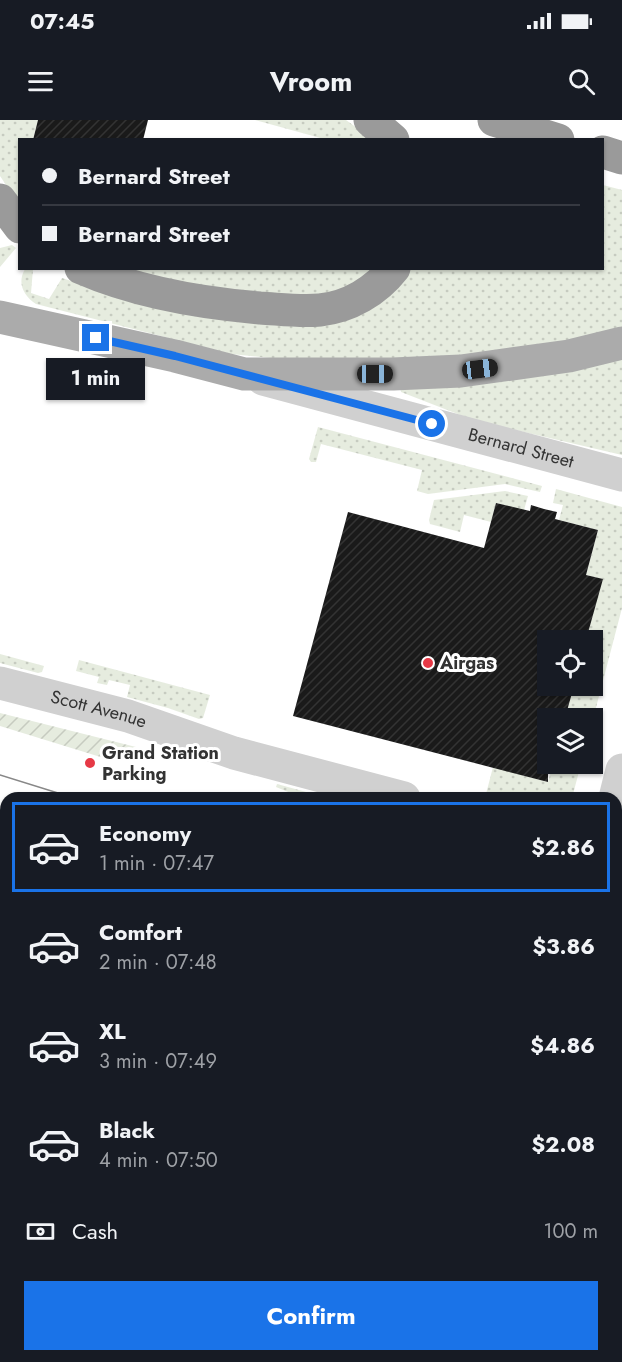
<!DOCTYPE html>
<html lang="en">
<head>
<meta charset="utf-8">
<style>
  :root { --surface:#171b24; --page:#20242c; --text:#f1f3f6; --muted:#9ea1a6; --line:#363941; --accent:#1a73e8 }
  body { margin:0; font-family:Jost,sans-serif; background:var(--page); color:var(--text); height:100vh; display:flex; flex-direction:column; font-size:22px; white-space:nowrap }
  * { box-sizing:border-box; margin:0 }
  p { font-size:20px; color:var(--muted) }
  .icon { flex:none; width:33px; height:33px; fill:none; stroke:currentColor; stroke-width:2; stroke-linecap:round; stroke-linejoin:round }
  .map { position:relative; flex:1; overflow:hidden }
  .panel { position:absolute; left:0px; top:672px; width:622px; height:570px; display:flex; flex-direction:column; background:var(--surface); border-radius:18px 18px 0 0; box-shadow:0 2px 4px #0004 }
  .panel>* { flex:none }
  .banner { position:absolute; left:18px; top:18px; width:586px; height:132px; border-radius:0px; box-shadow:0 2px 4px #0004; display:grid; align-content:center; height:132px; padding:0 24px; background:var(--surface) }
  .tools { position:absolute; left:537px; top:510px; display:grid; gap:12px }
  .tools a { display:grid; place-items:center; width:66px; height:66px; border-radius:0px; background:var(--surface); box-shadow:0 2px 4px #0004; font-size:30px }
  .end { position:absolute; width:27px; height:27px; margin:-14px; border:8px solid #1a73e8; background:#fff; box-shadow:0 0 0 3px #fff }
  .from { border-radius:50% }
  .bubble { position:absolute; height:42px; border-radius:0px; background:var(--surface); box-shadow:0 2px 4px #0004; font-size:20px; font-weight:700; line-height:42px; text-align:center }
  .car { position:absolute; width:18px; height:36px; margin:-18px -9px; border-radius:8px; box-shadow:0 0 4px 2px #0007; background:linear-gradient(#222 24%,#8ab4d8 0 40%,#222 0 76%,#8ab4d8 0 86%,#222 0) }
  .banner b { display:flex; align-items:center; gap:21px; height:57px; font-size:22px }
  .banner b+b { border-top:2px solid var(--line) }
  .banner i { width:15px; height:15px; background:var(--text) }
  ul { padding:10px 0 0; list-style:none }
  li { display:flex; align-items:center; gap:18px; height:90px; margin:0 12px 9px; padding:0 12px; border:3px solid transparent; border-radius:0px }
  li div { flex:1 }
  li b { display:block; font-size:22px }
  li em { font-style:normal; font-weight:700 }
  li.on { border-color:var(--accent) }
  li>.icon { width:54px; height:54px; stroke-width:1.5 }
  .pay { display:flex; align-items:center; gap:15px; height:66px; padding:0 24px; font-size:22px }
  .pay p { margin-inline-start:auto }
  .button { display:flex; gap:12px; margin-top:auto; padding:12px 24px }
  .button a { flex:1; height:69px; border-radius:0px; background:var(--accent); color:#fff; font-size:24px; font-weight:700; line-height:69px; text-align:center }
  .status { display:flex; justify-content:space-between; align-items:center; height:42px; padding:0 30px; background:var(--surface); direction:ltr }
  .status svg { height:16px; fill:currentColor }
  header { display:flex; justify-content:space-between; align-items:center; height:78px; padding:0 24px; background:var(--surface); font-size:27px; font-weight:700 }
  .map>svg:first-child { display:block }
  .grass { fill:url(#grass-dots) }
  .garden { fill:url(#garden-furrows) }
  .building { fill:url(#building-hatch) }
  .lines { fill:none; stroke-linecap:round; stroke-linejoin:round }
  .minor { stroke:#d0d0d0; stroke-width:33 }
  .major { stroke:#ababab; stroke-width:33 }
  .highway { stroke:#9a9a9a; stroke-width:33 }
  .tram { stroke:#888; stroke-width:1.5 }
  .rail { stroke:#888; stroke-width:4.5; stroke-dasharray:6 4.5; stroke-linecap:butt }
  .route { stroke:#1a73e8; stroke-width:8 }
  .poi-dot { fill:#e63946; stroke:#fff; stroke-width:2 }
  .labels { text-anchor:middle; stroke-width:6; stroke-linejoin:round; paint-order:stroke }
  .street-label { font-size:18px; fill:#333; stroke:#fff }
  .poi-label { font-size:18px; font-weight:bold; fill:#333; stroke:#fff; text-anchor:start }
</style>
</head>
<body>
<div class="status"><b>07:45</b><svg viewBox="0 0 49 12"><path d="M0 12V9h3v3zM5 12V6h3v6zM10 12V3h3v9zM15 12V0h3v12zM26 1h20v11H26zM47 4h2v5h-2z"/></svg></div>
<header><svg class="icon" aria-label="menu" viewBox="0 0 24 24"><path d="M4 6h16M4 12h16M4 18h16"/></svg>Vroom<svg class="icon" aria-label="search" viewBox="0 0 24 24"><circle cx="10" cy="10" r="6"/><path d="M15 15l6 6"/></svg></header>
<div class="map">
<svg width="622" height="1242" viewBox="0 0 622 1242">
  <defs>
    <pattern id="grass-dots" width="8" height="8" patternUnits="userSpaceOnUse" patternTransform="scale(1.5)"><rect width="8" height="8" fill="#e6ecdf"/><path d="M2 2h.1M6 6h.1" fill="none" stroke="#c6cbc0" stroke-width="1.8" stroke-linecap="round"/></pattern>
    <pattern id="garden-furrows" width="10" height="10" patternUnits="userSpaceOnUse" patternTransform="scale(1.5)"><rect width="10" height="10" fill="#e6ecdf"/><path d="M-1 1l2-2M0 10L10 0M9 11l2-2" fill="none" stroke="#c6cbc0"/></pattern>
    <pattern id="building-hatch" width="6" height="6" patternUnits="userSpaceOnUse" patternTransform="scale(1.5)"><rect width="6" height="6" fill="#1a1a1a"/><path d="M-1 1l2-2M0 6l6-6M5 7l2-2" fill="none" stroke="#333"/></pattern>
  </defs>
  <rect width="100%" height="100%" fill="#fff"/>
  <path class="grass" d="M0,0h38l-5,19 -13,1 -1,64 -19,-28z
    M255,0h91l26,19h-48z
    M603,65l19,5v141l-37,9 -157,20 -158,-2 -39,-4 -195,-50c-13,-9 -19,-21 -11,-35h8l-2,24 18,6 13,-21 83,27 90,16 172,-52 196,-1z
    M12,125l4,3 -16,19v-19z
    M123,149h252l-27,21 -36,6 -112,-8z
    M622,235v100l-149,-35 -72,-28 -1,-5z
    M318,307l224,59 -2,6 -35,-8 -77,10 -11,-3 5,-21 -101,-26 -5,18h-5l-2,-3z
    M556,369l66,18v101l-29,111 -28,-1 9,-32h18v-46h-6l16,-61 -16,-4 12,-45 -39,-10 4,-15 -10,-2z
    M505,371l23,5 -4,14 -28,-7 -5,19 -27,-7 -4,17 -30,-8 -1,-4 5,-20z
    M0,534l44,12 -2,6 -4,1 -38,-10z
    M79,540l131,35 -7,23 -4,1 -31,-11 -41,-11 3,-12 -21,-5 -2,5 -10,-2 2,-6 -23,-6z
    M553,644h28l-9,34h-84l-2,-4 7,-27 55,15z
    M277,664l51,14h-25l-27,-11z
    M617,955l5,3v28l-5,-3z"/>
  <path class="garden" d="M0,593l136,34 -23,11 -6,1 -107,-33z"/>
  <path class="building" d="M38,0h110l-5,20h-110z
    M496,383l34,8 1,-6 13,4 13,3 -2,7 43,11 -12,45 17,4 -17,61h-38v46h26l-9,32h-17v64l-255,-66 55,-204 136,36z"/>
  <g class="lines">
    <g class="minor">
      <path id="s1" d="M263,259l359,96"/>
      <path id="s2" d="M0,563l128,33 106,37 170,45"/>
      <path d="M615,678l7,-28"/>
      <path d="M461,1242l2,-6"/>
    </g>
    <path class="major" d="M0,197l175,39 69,18h149l68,-3 108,-15 53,-13"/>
    <path class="highway" d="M370,0l23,20
      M494,0l64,20
      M603,32l19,6
      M0,80l20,27
      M81,148c55,24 119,35 179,40 19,1 40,4 60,2 29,-3 56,-19 74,-42"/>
    <path class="tram" d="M0,655l74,23
      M0,691l6,2
      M616,912l6,4
      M616,930l6,3"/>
    <path class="rail" d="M0,718l6,1
      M0,729l6,2
      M0,745l6,2
      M616,1004l6,3
      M616,1078l6,3
      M616,1094l6,4"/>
  </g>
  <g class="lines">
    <path class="route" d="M96,218l79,18 257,68"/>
  </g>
  <g class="poi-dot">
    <circle cx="428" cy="543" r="6"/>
    <circle cx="90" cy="643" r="6"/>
  </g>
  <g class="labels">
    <g class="street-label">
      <text dy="6" stroke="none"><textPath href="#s1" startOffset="267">Bernard Street</textPath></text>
      <text dy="6" stroke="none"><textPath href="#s2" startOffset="102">Scott Avenue</textPath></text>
    </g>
    <g class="poi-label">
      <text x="440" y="549">Airgas</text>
      <text x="102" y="639">Grand Station<tspan x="102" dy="21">Parking</tspan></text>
    </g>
  </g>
</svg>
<div class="tools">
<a><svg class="icon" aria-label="locate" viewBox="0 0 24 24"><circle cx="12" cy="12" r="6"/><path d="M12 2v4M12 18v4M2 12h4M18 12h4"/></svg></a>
<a><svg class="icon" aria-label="layers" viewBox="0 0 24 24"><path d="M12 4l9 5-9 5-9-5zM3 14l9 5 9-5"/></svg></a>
</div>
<i class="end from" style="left:432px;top:304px"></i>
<i class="end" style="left:96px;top:218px"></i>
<div class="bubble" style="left:46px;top:238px;width:99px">1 min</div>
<i class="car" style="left:480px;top:249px;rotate:83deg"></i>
<i class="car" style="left:375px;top:254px;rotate:90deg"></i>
<div class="banner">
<b><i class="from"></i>Bernard Street</b>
<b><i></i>Bernard Street</b>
</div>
<section class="panel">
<ul>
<li class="on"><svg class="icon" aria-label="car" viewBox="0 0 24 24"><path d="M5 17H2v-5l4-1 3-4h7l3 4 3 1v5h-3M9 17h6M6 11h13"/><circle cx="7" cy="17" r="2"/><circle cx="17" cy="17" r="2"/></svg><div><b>Economy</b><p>1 min · 07:47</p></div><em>$2.86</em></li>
<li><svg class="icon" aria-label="car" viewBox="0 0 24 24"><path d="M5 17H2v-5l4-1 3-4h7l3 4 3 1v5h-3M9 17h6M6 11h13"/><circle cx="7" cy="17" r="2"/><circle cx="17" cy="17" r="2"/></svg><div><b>Comfort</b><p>2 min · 07:48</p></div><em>$3.86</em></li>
<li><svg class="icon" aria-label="car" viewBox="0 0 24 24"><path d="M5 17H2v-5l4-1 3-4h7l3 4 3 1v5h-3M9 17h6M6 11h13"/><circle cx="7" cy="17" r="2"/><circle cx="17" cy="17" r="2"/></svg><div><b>XL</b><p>3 min · 07:49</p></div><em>$4.86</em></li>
<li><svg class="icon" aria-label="car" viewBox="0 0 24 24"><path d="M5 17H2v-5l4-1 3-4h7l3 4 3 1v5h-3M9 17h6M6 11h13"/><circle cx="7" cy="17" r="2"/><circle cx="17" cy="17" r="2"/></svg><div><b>Black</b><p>4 min · 07:50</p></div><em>$2.08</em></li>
</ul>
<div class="pay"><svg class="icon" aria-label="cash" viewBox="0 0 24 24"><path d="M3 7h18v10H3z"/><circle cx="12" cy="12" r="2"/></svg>Cash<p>100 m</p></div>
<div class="button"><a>Confirm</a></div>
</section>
</div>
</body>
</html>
